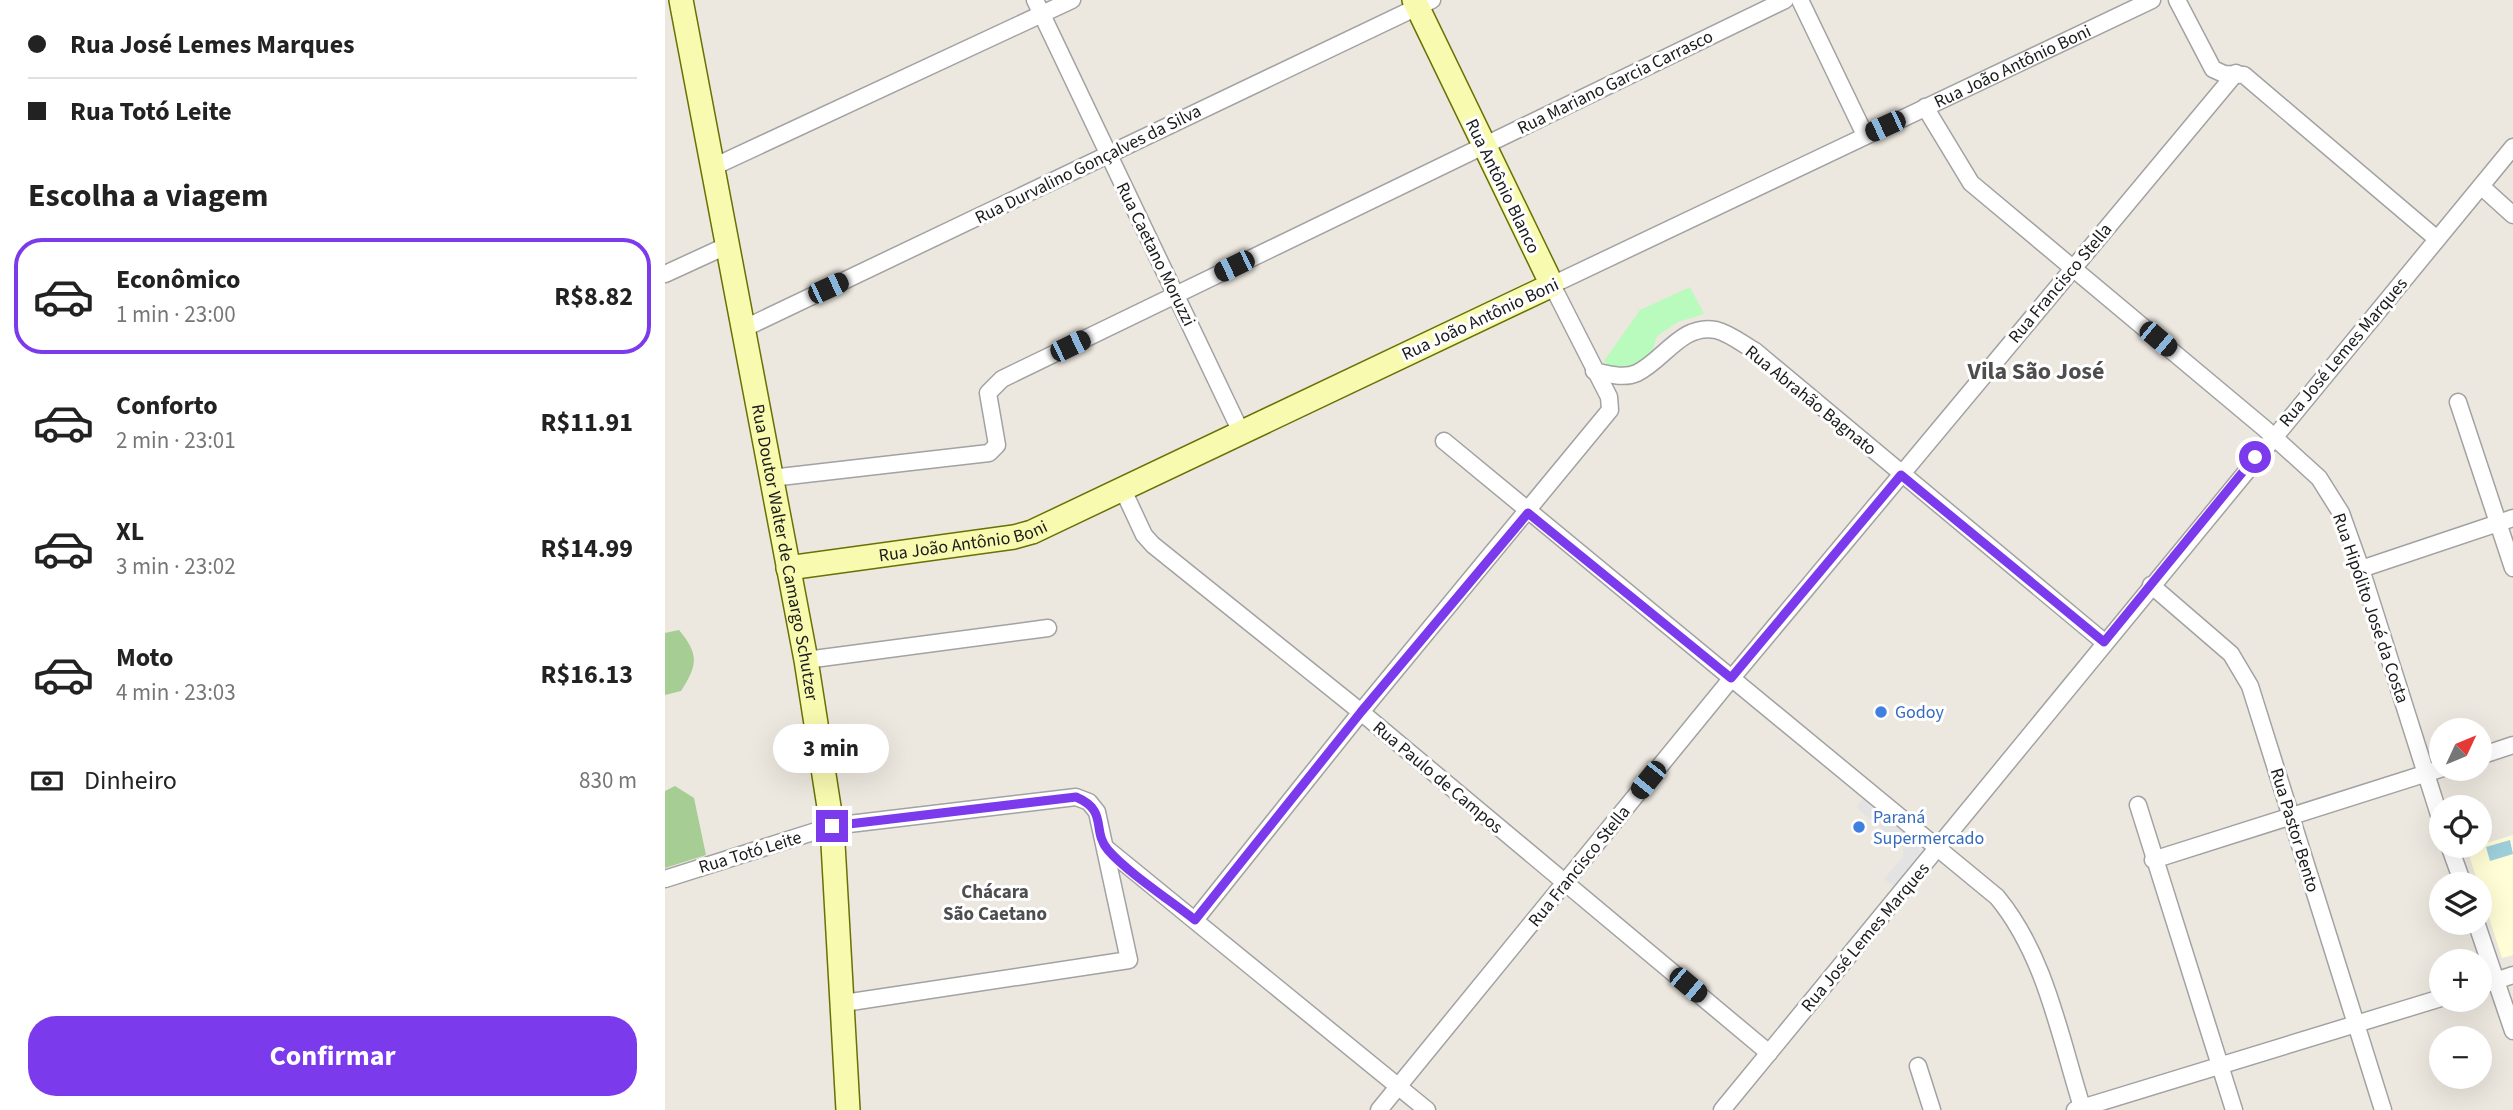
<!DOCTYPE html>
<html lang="pt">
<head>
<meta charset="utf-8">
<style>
  :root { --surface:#fff; --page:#f6f6f6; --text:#222; --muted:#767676; --line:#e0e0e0; --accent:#7c3aed }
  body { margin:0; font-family:"Source Sans 3",sans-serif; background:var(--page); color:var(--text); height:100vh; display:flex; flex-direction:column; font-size:26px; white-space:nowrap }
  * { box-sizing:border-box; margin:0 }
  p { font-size:23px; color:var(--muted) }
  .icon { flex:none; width:38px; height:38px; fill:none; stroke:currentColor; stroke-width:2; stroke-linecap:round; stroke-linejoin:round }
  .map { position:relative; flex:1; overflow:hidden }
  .drawer { display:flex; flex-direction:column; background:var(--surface); width:665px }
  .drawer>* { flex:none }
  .guide { display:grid; align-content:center; height:154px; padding:0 28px; background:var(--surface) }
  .needle { width:46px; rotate:46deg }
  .tools { position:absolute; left:1764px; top:718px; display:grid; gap:14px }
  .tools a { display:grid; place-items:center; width:63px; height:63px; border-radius:50%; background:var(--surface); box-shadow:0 7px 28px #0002; font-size:35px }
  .end { position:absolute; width:32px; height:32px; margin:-16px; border:9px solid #7c3aed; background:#fff; box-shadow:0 0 0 4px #fff }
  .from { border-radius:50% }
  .bubble { position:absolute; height:49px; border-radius:24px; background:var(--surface); box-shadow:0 7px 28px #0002; font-size:23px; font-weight:700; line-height:49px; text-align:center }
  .car { position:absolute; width:21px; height:42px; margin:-21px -10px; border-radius:9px; box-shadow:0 0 5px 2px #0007; background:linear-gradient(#222 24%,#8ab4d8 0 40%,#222 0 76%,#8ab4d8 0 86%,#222 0) }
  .guide b { display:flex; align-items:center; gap:24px; height:66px; font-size:26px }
  .guide b+b { border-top:2px solid var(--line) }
  .guide i { width:18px; height:18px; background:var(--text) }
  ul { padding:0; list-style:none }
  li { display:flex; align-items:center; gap:21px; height:116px; margin:0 14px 10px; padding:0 14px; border:4px solid transparent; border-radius:28px }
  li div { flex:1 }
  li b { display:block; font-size:26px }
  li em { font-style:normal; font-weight:700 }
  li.active { border-color:var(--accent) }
  li>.icon { width:63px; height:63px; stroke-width:1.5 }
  h2 { padding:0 28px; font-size:32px; line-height:84px }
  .pay { display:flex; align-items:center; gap:18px; height:77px; padding:0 28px; font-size:26px }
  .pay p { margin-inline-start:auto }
  .button { display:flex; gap:14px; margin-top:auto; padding:14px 28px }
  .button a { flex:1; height:80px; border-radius:28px; background:var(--accent); color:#fff; font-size:28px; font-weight:700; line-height:80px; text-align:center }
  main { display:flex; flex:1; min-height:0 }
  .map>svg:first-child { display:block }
  .education { fill:#fffed6 }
  .forest { fill:#a6cd93 }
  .park { fill:#b9fabd }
  .parking { fill:#e3e3e3 }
  .water { fill:#9ed0dc }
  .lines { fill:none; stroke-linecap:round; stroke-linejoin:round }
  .street-casing { stroke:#a2a2a2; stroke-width:19 }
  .secondary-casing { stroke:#687103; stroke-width:26 }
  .street { stroke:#fff; stroke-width:16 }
  .secondary { stroke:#f8fab0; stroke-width:23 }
  .route { stroke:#7c3aed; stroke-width:9 }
  .shop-dot { fill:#3f7fe0; stroke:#fff; stroke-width:2.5 }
  .labels { text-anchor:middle; stroke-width:6; stroke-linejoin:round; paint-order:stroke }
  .street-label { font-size:18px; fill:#1b1b1b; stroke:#fff }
  .shop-label { font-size:18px; fill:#366cbe; stroke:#fff; text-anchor:start }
  .neighbourhood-label { font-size:19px; font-weight:bold; fill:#4e4e4e; stroke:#fff }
  .district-label { font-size:24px; font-weight:bold; fill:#4e4e4e; stroke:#fff }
</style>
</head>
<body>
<main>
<section class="drawer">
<div class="guide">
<b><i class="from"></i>Rua José Lemes Marques</b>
<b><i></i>Rua Totó Leite</b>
</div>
<h2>Escolha a viagem</h2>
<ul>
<li class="active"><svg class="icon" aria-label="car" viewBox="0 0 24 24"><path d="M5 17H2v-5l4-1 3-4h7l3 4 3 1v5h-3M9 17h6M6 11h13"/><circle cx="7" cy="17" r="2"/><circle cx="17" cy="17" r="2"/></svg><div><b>Econômico</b><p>1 min · 23:00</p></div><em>R$8.82</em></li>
<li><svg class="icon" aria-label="car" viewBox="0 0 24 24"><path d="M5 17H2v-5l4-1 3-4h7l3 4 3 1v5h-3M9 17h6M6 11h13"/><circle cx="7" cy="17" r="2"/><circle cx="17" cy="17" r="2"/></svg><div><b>Conforto</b><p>2 min · 23:01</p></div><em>R$11.91</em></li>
<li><svg class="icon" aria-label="car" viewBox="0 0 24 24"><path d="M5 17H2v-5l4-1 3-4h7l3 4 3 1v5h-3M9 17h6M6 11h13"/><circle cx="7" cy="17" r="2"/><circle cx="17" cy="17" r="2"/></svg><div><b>XL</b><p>3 min · 23:02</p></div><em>R$14.99</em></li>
<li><svg class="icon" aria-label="car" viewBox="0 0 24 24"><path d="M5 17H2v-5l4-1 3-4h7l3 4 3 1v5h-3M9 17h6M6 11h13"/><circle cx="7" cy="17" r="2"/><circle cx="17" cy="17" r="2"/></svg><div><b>Moto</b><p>4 min · 23:03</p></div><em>R$16.13</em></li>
</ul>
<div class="pay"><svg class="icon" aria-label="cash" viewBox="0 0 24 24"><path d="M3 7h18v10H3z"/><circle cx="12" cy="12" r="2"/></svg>Dinheiro<p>830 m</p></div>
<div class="button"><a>Confirmar</a></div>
</section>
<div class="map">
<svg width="1848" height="1110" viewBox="0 0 1848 1110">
  <rect width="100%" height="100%" fill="#ede8df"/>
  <path class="education" d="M1848,835v120l-11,3 -35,-109z"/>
  <path class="forest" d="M14,630c20,24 19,35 2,61l-16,4v-62z
    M10,786l19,12 12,57 -41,13v-77z"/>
  <path class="park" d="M1025,287l14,27 -26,8 -21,14 -6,19 -18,12 -25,-1 -4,-5 36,-51z"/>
  <path class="parking" d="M1199,797l54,47 2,9 -26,33 -10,-7 19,-22v-10l-47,-40z"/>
  <path class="water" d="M1845,840l3,14 -23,7 -4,-14z"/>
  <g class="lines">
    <defs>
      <g id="street">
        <path d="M370,0l206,432"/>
        <path d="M1135,0l65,135"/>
        <path d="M1512,0l36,69 11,5 20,1 193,164"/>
        <path d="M1260,107l46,76 293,245 55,50 22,35 20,56 80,252"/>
        <path d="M46,168l361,-168"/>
        <path d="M1817,187l31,28"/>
        <path d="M0,274l61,-28"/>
        <path d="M80,328l687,-328"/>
        <path d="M929,371c14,3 30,8 43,2 27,-13 45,-50 79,-43 13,3 27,14 39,21l349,291"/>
        <path d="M1793,402l55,166"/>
        <path d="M779,441l553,456c49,59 63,141 86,213"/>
        <path d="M106,478l218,-25 8,-8 -9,-52 14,-14 783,-379"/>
        <path d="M458,490l21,45 9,10 208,167 408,341"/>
        <path d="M1696,569l152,-51"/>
        <path d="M1486,585l80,69 19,32 133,424"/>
        <path d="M141,660l242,-32"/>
        <path d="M1815,756l33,-11"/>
        <path d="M1473,805l96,305"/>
        <path d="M1784,845l14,39"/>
        <path d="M442,849l320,261"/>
        <path d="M1488,860l290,-92"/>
        <path d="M0,879l167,-53 244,-29 13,5 8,10 32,148 -285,43"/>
        <path id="s1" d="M530,920l166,-208 249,-302 -1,-13 -57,-112 600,-285"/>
        <path d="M1811,922l37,109"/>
        <path d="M1815,986l33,-11"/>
        <path d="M1253,1066l14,44"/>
        <path d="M714,1110l352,-431 505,-606"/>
        <path d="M1057,1110l791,-963"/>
        <path d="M1410,1110l366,-112"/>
      </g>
      <g id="secondary">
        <path id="s2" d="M16,0l125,660 26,166 16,284"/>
        <path id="s3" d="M123,568l226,-31 18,-5 520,-247 -138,-285"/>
      </g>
    </defs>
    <use href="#street" class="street-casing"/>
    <use href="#secondary" class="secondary-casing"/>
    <use href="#street" class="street"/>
    <use href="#secondary" class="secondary"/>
  </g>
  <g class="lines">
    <path class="route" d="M167,826l244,-29c33,14 15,33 32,53 19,22 63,51 87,70l166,-208 167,-199 203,165 170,-203 203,167 151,-185"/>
  </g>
  <g class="shop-dot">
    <circle cx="1216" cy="712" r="7"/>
    <circle cx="1194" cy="827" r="7"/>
  </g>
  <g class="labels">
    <g class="street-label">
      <text dy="6" stroke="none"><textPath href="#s1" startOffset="1306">Rua João Antônio Boni</textPath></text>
      <text transform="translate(950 82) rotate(-26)" y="6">Rua Mariano Garcia Carrasco</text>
      <text transform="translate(423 164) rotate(-26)" y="6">Rua Durvalino Gonçalves da Silva</text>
      <text transform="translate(838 186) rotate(64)" y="6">Rua Antônio Blanco</text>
      <text transform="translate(491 254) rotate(64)" y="6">Rua Caetano Moruzzi</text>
      <text transform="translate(1395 283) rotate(-50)" y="6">Rua Francisco Stella</text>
      <text transform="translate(815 319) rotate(-25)" y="6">Rua João Antônio Boni</text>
      <text transform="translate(1678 352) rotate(-50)" y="6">Rua José Lemes Marques</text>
      <text transform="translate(1146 400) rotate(39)" y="6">Rua Abrahão Bagnato</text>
      <text dy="6" stroke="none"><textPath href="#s3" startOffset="177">Rua João Antônio Boni</textPath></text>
      <text dy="6" stroke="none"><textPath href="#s2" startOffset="562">Rua Doutor Walter de Camargo Schutzer</textPath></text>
      <text transform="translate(1706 608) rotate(71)" y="6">Rua Hipólito José da Costa</text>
      <text transform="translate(773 777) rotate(40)" y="6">Rua Paulo de Campos</text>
      <text transform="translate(1630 830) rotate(73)" y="6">Rua Pastor Bento</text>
      <text transform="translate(85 852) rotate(-17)" y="6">Rua Totó Leite</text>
      <text transform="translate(914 866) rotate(-51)" y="6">Rua Francisco Stella</text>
      <text transform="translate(1200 937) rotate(-50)" y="6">Rua José Lemes Marques</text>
    </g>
    <g class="shop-label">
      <text x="1230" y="718">Godoy</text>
      <text x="1208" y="823">Paraná<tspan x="1208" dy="21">Supermercado</tspan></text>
    </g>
    <g class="neighbourhood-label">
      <text x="330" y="898">Chácara<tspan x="330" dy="22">São Caetano</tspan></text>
    </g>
    <g class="district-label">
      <text x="1371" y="379">Vila São José</text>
    </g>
  </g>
</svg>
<div class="tools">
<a><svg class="needle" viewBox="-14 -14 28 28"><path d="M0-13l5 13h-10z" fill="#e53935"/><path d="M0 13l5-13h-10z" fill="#767676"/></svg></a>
<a><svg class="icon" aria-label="locate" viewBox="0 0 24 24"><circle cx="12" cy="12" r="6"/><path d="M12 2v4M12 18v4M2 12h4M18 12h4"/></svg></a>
<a><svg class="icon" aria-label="layers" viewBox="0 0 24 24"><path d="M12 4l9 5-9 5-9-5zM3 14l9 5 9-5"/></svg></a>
<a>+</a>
<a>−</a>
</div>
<i class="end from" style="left:1590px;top:457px"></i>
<i class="end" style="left:167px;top:826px"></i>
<div class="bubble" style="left:108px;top:724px;width:116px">3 min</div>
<i class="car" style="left:1220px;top:126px;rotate:245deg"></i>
<i class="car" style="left:569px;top:266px;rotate:244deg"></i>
<i class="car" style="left:163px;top:288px;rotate:65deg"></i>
<i class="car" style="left:1493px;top:339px;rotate:130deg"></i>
<i class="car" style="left:405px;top:346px;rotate:64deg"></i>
<i class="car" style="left:983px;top:780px;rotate:219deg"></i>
<i class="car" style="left:1023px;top:985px;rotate:130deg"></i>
</div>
</main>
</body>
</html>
